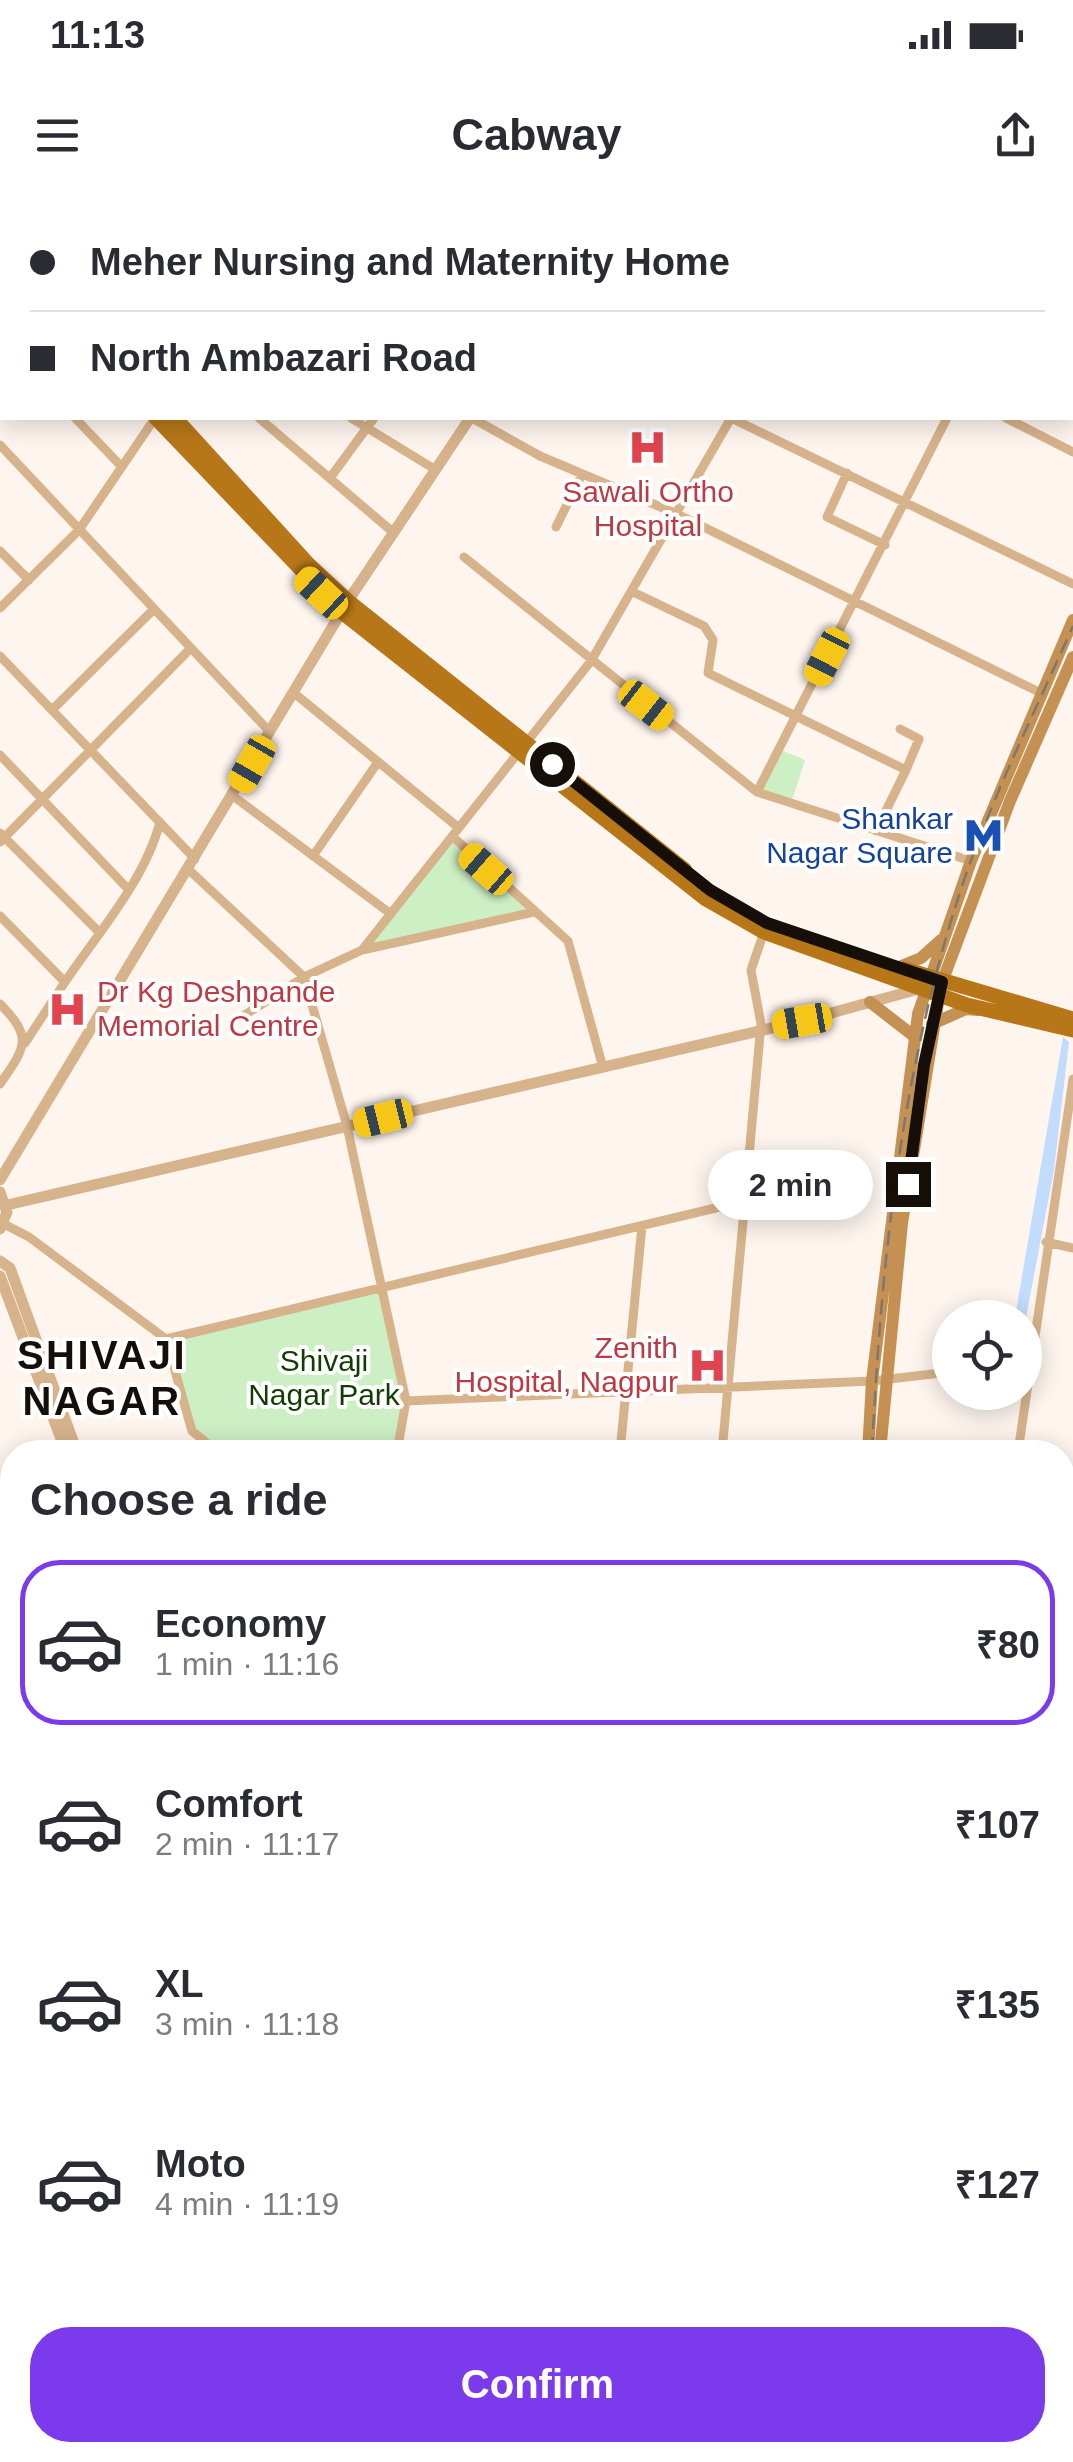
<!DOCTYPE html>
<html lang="en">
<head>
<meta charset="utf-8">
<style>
  :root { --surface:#fff; --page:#f7f7f7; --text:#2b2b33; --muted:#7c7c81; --line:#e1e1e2; --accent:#7c3aed }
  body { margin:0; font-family:Helvetica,sans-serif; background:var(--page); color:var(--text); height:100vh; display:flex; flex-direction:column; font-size:38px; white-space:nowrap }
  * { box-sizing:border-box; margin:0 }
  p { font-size:32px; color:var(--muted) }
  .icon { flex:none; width:55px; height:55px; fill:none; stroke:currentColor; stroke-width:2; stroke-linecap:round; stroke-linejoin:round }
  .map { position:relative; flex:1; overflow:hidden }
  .sheet { position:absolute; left:0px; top:1240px; width:1075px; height:1022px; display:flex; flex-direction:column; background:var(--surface); border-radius:40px 40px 0 0; box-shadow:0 5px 25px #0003 }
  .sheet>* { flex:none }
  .guide { position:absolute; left:0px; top:0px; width:1075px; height:220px; box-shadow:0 5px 25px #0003; display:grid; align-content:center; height:220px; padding:0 30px; background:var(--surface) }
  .fabs { position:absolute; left:932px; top:1100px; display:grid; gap:20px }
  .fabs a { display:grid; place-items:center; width:110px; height:110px; border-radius:50%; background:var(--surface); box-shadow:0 5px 25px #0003; font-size:50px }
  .end { position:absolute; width:45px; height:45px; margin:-22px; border:12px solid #160f09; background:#fff; box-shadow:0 0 0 5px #fff }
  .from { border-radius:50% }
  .bubble { position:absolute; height:70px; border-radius:35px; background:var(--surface); box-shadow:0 5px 25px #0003; font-size:32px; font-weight:800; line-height:70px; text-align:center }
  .car { position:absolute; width:30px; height:60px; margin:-30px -15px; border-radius:12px; box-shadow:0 0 8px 2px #0007; background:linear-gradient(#f5c518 24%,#345 0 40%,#f5c518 0 76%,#345 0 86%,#f5c518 0) }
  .guide b { display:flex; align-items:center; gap:35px; height:95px; font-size:38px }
  .guide b+b { border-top:2px solid var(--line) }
  .guide i { width:25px; height:25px; background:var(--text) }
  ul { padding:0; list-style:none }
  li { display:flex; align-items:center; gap:30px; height:165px; margin:0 20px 15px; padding:0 10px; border:5px solid transparent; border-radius:40px }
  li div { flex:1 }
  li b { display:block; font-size:38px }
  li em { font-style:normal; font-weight:800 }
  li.current { border-color:var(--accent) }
  li>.icon { width:90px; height:90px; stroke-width:1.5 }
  h2 { padding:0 30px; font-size:45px; line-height:120px }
  .cta { display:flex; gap:20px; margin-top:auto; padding:20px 30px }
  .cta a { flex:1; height:115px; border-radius:40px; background:var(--accent); color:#fff; font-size:40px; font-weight:800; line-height:115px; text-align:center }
  .status { display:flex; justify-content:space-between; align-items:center; height:70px; padding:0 50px; background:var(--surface); direction:ltr }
  .status svg { height:28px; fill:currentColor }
  header { display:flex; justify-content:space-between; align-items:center; height:130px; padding:0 30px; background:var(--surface); font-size:45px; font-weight:800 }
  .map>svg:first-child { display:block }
  .green { fill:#cdefc4 }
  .water { fill:#c1dcfd }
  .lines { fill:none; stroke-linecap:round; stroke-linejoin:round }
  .river { stroke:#c1dcfd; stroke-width:18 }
  .minor { stroke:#d7b38b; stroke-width:9 }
  .tertiary { stroke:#d7b38b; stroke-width:11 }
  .secondary { stroke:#c59152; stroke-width:12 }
  .primary { stroke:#b77718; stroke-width:15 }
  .rail { stroke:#7e7670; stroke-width:2.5; stroke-dasharray:15 8; stroke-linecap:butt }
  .route { stroke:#160f09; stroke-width:12 }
  .labels { text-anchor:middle; stroke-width:8; stroke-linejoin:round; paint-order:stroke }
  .health-label { font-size:30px; fill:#be3a42; stroke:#fff }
  .transit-label { font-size:30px; fill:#164399; stroke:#fff; text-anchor:end }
  .park-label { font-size:30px; fill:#123c02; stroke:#fff }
  .district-label { font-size:40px; font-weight:bold; letter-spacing:2.5px; fill:#160f09; stroke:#fff }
</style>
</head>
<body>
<div class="status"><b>11:13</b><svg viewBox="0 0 49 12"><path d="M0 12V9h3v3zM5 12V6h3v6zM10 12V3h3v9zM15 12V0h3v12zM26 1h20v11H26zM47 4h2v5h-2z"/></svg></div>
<header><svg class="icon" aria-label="menu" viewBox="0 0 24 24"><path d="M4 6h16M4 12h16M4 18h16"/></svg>Cabway<svg class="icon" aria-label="share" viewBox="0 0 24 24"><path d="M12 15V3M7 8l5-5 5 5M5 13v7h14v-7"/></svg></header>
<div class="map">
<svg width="1073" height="2262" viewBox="0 0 1073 2262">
  <rect width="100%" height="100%" fill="#fef5ef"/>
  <path class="green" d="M779,549l26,11 -14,43 -34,-11z
    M452,640l76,71 -166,39z
    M381,1088l25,113 -9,51h-179l-26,-21 -26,-92z
    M1062,1778l11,2 -1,115 -9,-2z"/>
  <path class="water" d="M1063,837l6,5 -15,128 -29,153v-5l-10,-1z"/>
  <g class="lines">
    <path class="river" d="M1068,2262l5,-5"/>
    <path class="minor" d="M121,0l2,2
      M344,0l4,2
      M187,2l2,-2
      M309,2l2,-2
      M384,2l2,-2
      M503,2l1,-2
      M724,2l1,-2
      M816,2l1,-2
      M957,2l1,-2
      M0,135l2,3
      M0,205l2,-2
      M75,218l46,48
      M259,218l135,115
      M351,218l85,52
      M472,218l68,38 137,58 364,179
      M731,218l342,166
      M1006,218l67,34
      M0,245l270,287
      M847,273l-20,44 58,28
      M330,278l44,-60
      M556,327l26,-53
      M0,351l29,29
      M464,357l293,235 214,69
      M633,392l71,34 9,14 -5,33 198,97 -30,61
      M0,408l79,-78 76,-112
      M0,456l195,203
      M294,493l165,135
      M52,510l102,-101
      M900,529l19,10 -13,31
      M0,555l128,134
      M757,592l190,-374
      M233,596l158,118
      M0,633l99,99
      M452,636l116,105 34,123
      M0,642l191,-194
      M313,656l65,-94
      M189,670l115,107 43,149 59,275 -9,51
      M0,716l65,66c33,-49 80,-102 95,-160
      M362,750l229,-289 140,-243
      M0,804c34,34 25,44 0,80
      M240,818l64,-41 58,-27 172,-38
      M25,843l40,-61
      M4,1024l25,13 137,102 26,92 26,21
      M1046,1042l27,6
      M166,1139l579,-138
      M406,1201l466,-20 78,-9
      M620,1252l22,-226
      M722,1252l39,-428 -10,-54 13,-38
      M951,1252l1,-6
      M1018,1252l55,-373
      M1062,1343l11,-70
      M1062,1393l11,3
      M0,1403l6,5 6,23
      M0,1522l12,27
      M0,1670l12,29
      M1062,1712l11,3
      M1062,1775l11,3
      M0,1801l12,-21
      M0,1877l12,-21
      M1062,1900l11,3
      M1062,1950l11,2
      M0,1967l12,7
      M0,1997l12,-20
      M1062,2017l11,2
      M0,2052l12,7
      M0,2197l12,-22
      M1062,2197l11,-28
      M219,2250l19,12
      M331,2250l20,12
      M402,2250h5
      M636,2250l14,12
      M902,2250l1,12
      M999,2250l18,11
      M38,2262l7,-12
      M110,2262l7,-12
      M477,2262l10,-12
      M557,2262l10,-12
      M713,2262l4,-12
      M1016,2262l12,-12"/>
    <path class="tertiary" d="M1052,0l7,2
      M609,2l1,-2
      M1072,7l1,1
      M0,980l348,-579 122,-183
      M0,992l7,20 -7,17
      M7,1005l795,-184 113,-31 4,-7
      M0,1061l10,7 67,184
      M0,1076l66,176
      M1062,1628l11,3
      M746,2250l16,12"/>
    <path class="secondary" d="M899,767l22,-9 20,-18
      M870,802l45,35
      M932,824l34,-15 12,1
      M868,1252l4,-71 46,-367 53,-153 102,-241
      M880,1252l22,-229 39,-238 69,-184 63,-144
      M789,2262l4,-12
      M809,2262l3,-12"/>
    <path class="primary" d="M0,35l2,2
      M0,50l2,3
      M156,218l186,194 364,287 58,33 203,73 106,25
      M175,218l134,147 39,36 337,269
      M904,769l169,50"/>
    <path class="rail" d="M872,1252c9,-190 29,-378 88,-560 30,-91 74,-178 113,-266
      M791,2262l4,-12"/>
  </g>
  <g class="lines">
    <path class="route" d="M552,564l158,126 57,33 175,59 -18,83 -16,119"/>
  </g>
  <defs>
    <symbol id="hospital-bare" viewBox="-9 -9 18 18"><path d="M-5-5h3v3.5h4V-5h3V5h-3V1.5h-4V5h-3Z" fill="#e0444e" stroke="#fff" stroke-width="2.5" paint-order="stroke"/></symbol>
    <symbol id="metro-bare" viewBox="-9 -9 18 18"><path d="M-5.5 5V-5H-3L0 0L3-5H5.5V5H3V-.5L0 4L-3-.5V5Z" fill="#1a4fb4" stroke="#fff" stroke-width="2.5" paint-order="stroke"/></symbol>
  </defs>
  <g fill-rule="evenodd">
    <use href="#hospital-bare" x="620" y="220" width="55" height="55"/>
    <use href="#metro-bare" x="956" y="608" width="55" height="55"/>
    <use href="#hospital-bare" x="40" y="782" width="55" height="55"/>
    <use href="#hospital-bare" x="680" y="1138" width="55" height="55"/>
  </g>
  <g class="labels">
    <g class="health-label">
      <text x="648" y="302">Sawali Ortho<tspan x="648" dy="34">Hospital</tspan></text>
      <text x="97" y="802" text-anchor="start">Dr Kg Deshpande<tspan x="97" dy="34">Memorial Centre</tspan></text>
      <text x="678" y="1158" text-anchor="end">Zenith<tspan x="678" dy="34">Hospital, Nagpur</tspan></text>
    </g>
    <g class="transit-label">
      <text x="953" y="629">Shankar<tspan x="953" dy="34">Nagar Square</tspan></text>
    </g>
    <g class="park-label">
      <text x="324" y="1171">Shivaji<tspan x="324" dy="34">Nagar Park</tspan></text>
    </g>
    <g class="district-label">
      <text x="102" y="1169">SHIVAJI<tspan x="102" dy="46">NAGAR</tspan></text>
    </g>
  </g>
</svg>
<div class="fabs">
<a><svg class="icon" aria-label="locate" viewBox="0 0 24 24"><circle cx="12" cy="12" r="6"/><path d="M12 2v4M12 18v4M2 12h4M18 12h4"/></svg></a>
</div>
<i class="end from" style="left:552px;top:564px"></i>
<i class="end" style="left:908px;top:984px"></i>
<div class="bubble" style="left:708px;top:950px;width:165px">2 min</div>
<i class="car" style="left:321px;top:393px;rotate:313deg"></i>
<i class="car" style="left:827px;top:457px;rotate:207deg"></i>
<i class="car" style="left:646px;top:505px;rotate:128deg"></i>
<i class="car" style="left:252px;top:564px;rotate:210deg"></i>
<i class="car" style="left:486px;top:669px;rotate:311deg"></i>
<i class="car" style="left:802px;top:821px;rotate:260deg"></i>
<i class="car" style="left:383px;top:918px;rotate:256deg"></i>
<div class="guide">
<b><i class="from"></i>Meher Nursing and Maternity Home</b>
<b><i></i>North Ambazari Road</b>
</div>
<section class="sheet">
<h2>Choose a ride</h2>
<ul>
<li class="current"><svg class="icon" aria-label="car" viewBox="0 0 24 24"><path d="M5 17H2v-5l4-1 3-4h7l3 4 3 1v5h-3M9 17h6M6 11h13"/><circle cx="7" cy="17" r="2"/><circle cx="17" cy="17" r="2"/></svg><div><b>Economy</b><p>1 min · 11:16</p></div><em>₹80</em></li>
<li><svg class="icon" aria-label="car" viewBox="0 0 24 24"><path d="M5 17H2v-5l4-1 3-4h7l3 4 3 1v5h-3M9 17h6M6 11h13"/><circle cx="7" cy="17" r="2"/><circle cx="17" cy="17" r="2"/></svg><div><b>Comfort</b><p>2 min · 11:17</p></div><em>₹107</em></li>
<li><svg class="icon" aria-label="car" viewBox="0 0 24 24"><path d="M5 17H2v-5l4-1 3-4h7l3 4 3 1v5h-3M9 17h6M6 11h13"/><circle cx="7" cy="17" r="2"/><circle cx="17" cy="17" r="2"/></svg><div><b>XL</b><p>3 min · 11:18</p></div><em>₹135</em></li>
<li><svg class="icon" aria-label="car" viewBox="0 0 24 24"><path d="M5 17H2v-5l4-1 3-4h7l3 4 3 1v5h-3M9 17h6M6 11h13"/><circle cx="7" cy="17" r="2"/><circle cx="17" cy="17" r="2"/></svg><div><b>Moto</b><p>4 min · 11:19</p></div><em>₹127</em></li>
</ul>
<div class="cta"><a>Confirm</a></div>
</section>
</div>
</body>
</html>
